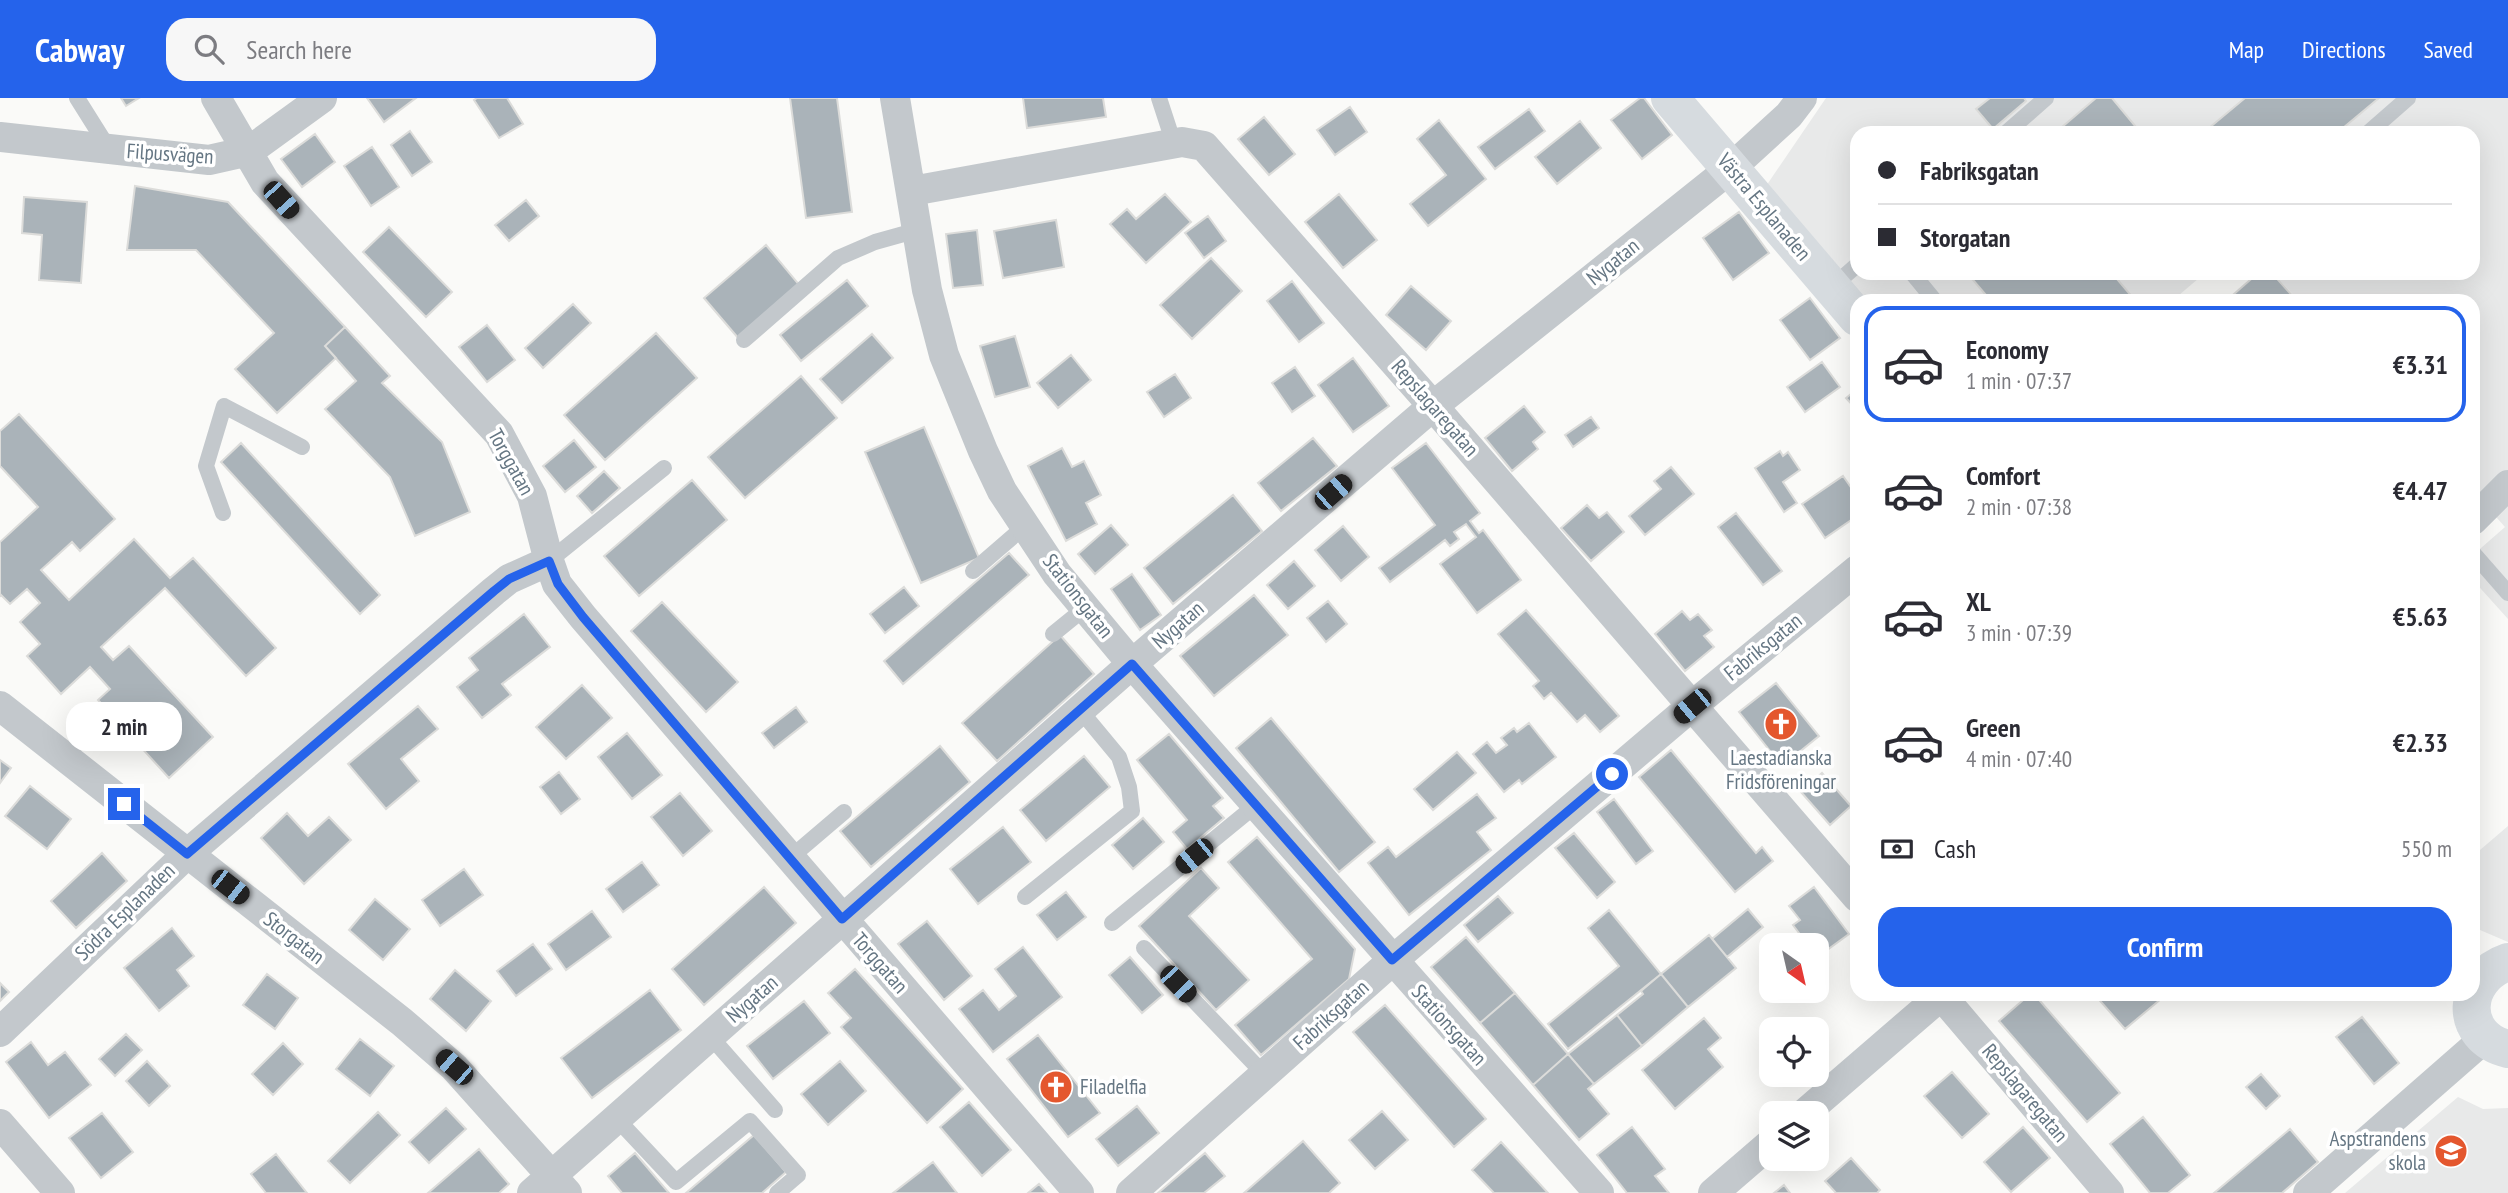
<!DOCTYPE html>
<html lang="en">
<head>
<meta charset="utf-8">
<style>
  :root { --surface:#fff; --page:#f7f7f7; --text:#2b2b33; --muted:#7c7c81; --line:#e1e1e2; --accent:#2563eb }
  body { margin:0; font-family:"PT Sans Narrow",sans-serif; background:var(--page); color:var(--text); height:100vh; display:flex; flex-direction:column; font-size:26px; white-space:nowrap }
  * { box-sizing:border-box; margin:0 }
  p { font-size:23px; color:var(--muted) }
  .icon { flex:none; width:38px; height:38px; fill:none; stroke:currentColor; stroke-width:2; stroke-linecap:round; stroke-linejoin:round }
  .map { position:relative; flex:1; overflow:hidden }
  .sheet { position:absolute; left:1850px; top:196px; width:630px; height:707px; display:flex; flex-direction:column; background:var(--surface); border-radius:21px; box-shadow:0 7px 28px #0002 }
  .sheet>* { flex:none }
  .guide { position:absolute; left:1850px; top:28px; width:630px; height:154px; border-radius:21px; box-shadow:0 7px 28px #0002; display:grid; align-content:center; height:154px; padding:0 28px; background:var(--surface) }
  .needle { width:46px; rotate:146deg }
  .buttons { position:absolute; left:1759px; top:835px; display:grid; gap:14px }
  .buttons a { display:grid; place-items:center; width:70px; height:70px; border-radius:14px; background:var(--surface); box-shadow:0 7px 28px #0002; font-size:35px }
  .end { position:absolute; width:32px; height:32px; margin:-16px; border:9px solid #2563eb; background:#fff; box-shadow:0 0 0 4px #fff }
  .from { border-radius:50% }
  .bubble { position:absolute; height:49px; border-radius:21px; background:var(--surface); box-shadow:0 7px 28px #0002; font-size:23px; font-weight:800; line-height:49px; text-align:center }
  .car { position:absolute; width:21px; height:42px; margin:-21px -10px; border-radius:9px; box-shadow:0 0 5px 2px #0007; background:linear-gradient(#222 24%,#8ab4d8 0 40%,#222 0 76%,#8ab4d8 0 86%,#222 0) }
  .guide b { display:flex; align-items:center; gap:24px; height:66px; font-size:26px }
  .guide b+b { border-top:2px solid var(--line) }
  .guide i { width:18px; height:18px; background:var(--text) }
  ul { padding:12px 0 0; list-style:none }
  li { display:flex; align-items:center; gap:21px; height:116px; margin:0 14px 10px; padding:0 14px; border:4px solid transparent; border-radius:21px }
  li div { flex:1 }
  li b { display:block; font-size:26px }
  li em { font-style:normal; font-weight:800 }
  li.selected { border-color:var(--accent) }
  li>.icon { width:63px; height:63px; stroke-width:1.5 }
  .pay { display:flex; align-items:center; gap:18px; height:77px; padding:0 28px; font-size:26px }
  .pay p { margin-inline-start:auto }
  .primary-button { display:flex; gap:14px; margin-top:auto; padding:14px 28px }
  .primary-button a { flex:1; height:80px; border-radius:21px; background:var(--accent); color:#fff; font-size:28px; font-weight:800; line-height:80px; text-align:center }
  header { display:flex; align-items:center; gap:42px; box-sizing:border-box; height:98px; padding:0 35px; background:var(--accent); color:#fff }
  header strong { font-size:33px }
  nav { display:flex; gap:38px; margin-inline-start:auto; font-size:24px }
  .search { width:490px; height:63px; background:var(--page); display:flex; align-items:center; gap:18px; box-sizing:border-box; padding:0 24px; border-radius:21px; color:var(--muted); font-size:26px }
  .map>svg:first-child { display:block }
  .built { fill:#e8e9e9 }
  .building { fill:#aab3b9; stroke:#dcdcda; stroke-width:2 }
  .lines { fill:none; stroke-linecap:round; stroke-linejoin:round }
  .lane { stroke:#c3c8cc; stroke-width:16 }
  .street { stroke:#c3c8cc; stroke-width:30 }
  .secondary { stroke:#d6dbdf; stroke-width:38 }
  .route { stroke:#2563eb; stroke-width:9 }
  .labels { text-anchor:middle; stroke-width:7; stroke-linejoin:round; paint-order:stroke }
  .street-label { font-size:21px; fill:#657683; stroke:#fff }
  .poi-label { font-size:21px; fill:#657683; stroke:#fff }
</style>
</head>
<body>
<header>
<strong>Cabway</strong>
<div class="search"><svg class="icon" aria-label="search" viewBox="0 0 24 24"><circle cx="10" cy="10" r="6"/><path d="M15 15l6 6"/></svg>Search here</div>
<nav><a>Map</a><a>Directions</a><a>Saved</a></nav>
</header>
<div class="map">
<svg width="2508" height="1095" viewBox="0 0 2508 1095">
  <rect width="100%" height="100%" fill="#fafaf8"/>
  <path class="built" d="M1826,0h682v521l-35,-39v-25l32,-28 -32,-36v-190h-174l-26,-28h200v-140h-616v140h348l-33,28h-315l-95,-109z
    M2508,728v116l-35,-15v-71z
    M2458,999l25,12 25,-1v85h-163z"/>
  <path class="building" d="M121,0h18l-13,8z
    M367,0h49l-32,24z
    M477,0h30l16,26 -24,14 -25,-38z
    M790,0h47l15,114 -46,6z
    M1023,0h80l3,19 -79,11z
    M1640,0h4l28,37 -30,24 -31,-39z
    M1990,0h34l2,3 -33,28 -17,-20z
    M2096,0h16l29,35h-86z
    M2245,0h134l-42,35h-134z
    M1350,9l17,25 -32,23 -18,-25z
    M1529,11l16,22 -50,38 -17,-22z
    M1264,19l31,37 -26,21 -31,-36z
    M1439,22l47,59 -58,47 -18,-22 36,-29 -29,-36z
    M1580,23l21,27 -44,36 -22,-27z
    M410,33l22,31 -20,14 -21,-31z
    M315,36l20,28 -33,25 -21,-28z
    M372,49l27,40 -28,19 -27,-40z
    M135,88l93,16 117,125 -20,19 11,12 -59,55 -42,-44 39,-36 -78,-83h-69z
    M1165,96l26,28 -45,41 -36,-39 17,-15 9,10z
    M1339,96l38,46 -34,28 -38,-46z
    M24,99l63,5 -6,81 -42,-3 3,-45 -20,-2z
    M526,102l13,16 -30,25 -14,-16z
    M1739,114l30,41 -36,27 -30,-42z
    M1208,118l18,25 -22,17 -19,-25z
    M1056,122l8,47 -61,11 -9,-47z
    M389,129l63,65 -26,25 -63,-65z
    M977,132l6,55 -30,3 -7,-54z
    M766,147l35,42 -62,52 -35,-41z
    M1211,160l31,33 -50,48 -32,-34z
    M1967,175h145l22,26 -143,2z
    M2258,175h14l25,28h-71z
    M847,182l21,26 -67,55 -21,-26z
    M1292,183l32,42 -25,19 -32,-41z
    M1411,188l40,35 -25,29 -40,-35z
    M1810,200l30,40 -30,22 -30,-40z
    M573,206l18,19 -48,45 -18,-20z
    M487,227l28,35 -28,22 -28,-35z
    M345,229l45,49 -8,7 60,59 28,70 -55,24 -25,-59 -65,-68 31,-28 -31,-35z
    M656,235l41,45 -92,82 -41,-45z
    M872,236l21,24 -51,45 -22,-24z
    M1015,238l15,51 -35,10 -15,-51z
    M1071,257l20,25 -33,28 -21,-25z
    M1353,260l36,48 -36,26 -35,-47z
    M1822,264l18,25 -35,25 -18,-25z
    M1295,269l20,29 -23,16 -20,-29z
    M1175,276l16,24 -27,19 -17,-25z
    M801,278l36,42 -92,80 -37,-41z
    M1857,291v21l-11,-12z
    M1524,308l21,26 -12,10 5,7 -26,22 -27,-33z
    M19,316l96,105 -35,32 -8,-9 -31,28 28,30 65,-61 36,39 23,-20 83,90 -30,28 -81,-88 -64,59 12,13 16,-14 84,91 -44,41 -71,-78 12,-11 -20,-22 -29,27 -34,-38 13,-12 -20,-22 20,-19 -13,-14 -17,15 -9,-9 -1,1v-54l38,-35 -38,-41v-35z
    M1591,319l8,11 -26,19 -8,-12z
    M924,329l55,131 -58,25 -56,-131z
    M1313,340l24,28 -56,45 -23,-28z
    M574,342l22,27 -31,25 -22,-26z
    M241,345l139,152 -20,19 -139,-152z
    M1426,345l54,70 -10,8 9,12 4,-3 38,50 -44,33 -37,-49 36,-27 -10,-13 -12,8 5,7 -9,7 -5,-6 -55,42 -11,-14 56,-43 -43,-57z
    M1062,350l10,19 12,-6 17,34 -15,8 11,21 -31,17 -38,-75z
    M1780,353l3,5 5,-4 12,18 -17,12 14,21 -13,9 -29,-44z
    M1671,369l23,27 -49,41 -16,-19 32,-27 -7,-8z
    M604,373l16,17 -28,25 -15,-17z
    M1843,378l14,20v20l-32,22 -23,-34z
    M692,382l35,40 -88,76 -35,-40z
    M1233,397l29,36 -89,73 -29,-36z
    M1587,407l12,13 8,-6 17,20 -33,29 -30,-33z
    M1736,415l46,58 -19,14 -45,-58z
    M1111,427l17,20 -33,29 -17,-20z
    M1343,428l26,31 -28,24 -26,-31z
    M1009,455l20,22 -126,109 -19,-23z
    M1294,463l21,25 -27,23 -21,-24z
    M1132,476l29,41 -21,15 -29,-41z
    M904,489l15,19 -34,27 -15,-19z
    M1254,497l34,40 -74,61 -34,-40z
    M1328,503l19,23 -21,18 -19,-24z
    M662,504l76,80 -32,30 -75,-81z
    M1526,512l93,106 -19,16 -15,-17 -8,7 -26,-29 -7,6 -11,-13 6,-5 -41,-47z
    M1682,513l8,9 8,-6 14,16 -8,6 10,11 -29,24 -30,-37z
    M524,516l26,33 -48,37 9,11 -29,23 -25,-31 21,-17 -9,-12z
    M1060,537l34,39 -97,87 -35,-38z
    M1776,585l43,53 -37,30 -43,-54z
    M582,587l30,33 -46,41 -30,-32z
    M418,608l20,23 -37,30 18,22 -33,28 -38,-45z
    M796,609l11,15 -33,26 -12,-15z
    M1271,620l104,124 -36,30 -103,-124z
    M1529,625l27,34 -34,27 -3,-4 -15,12 -31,-38 14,-12 9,11 11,-8 -6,-7 13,-10 3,4z
    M627,635l35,42 -30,24 -34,-42z
    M1169,636l54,64 -10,8 11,12 -37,31 -14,-17 14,-12 -50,-60z
    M940,648l30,36 -99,85 -31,-36z
    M1671,652l85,103 6,-6 11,14 -38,31 -96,-115z
    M1457,654l19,21 -43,37 -19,-21z
    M1084,658l26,31 -64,54 -26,-31z
    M0,662l11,8 -11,15z
    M559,674l21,27 -19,15 -21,-27z
    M1822,675l29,33 -21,19 -29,-33z
    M30,688l41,33 -24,30 -42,-33z
    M680,695l32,38 -29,25 -32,-39z
    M1477,696l19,24 -19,14 14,18 -82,65 -41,-52 20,-16 8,10z
    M1614,701l39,52 -17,13 -39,-52z
    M287,715l21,23 21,-19 22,23 -47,44 -43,-46z
    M1143,720l21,24 -31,27 -21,-24z
    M1003,729l28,35 -53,42 -28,-35z
    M1574,735l41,49 -18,16 -42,-50z
    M1257,739l98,112 -6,30 -88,76 -26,-30 77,-66 -84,-97z
    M102,755l25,28 -51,47 -25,-27z
    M642,764l17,23 -36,27 -17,-23z
    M1201,770l18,20 -30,28 60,64 -33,30 -77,-84z
    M464,771l19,26 -43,31 -18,-26z
    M764,789l32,36 -92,82 -32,-36z
    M1814,789l35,47 -22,16 -8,-11 -11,6 -15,-20 7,-5 -11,-14z
    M1066,794l20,25 -29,23 -20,-25z
    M1498,798l15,17 -35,29 -14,-17z
    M375,801l35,30 -27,31 -34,-30z
    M1748,811l15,18 -36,30 -15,-18z
    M1609,812l52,64 -93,75 -20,-25 71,-58 -31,-38z
    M592,813l19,26 -45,33 -18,-26z
    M927,823l45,55 -28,24 -46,-56z
    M172,830l22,28 -17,14 12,16 -30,25 -35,-43z
    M1709,837l27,33 -48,39 -27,-33z
    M1466,839l49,56 -35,30 -49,-56z
    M533,846l19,25 -36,27 -19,-25z
    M1023,849l39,50 -69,55 -34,-43 24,-19 16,20 17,-14 -21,-27z
    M1130,859l33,38 -21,18 -33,-38z
    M855,871l108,120 -36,34 -86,-96 10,-9 -23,-25z
    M455,872l36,31 -25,30 -36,-32z
    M267,876l31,24 -23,31 -32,-24z
    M1661,876l27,33 -46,39 -25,-31 26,-21 -2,-3z
    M0,885l9,9 -9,9z
    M650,892l31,40 -89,68 -31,-40z
    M1515,895l53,61 -35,31 -53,-62z
    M2030,896h4l86,99 -33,29 -88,-101z
    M2094,896h73l-42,35z
    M804,903l26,32 -57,46 -26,-33z
    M1385,907l101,114 -32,28 -101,-115z
    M1617,917l25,31 -48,38 -26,-30z
    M2362,919l37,46 -25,21 -38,-47z
    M1704,920l17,20 -13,11 15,18 -48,42 -33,-39z
    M126,936l16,16 -27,26 -16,-17z
    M1038,937l62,78 -32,24 -61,-78z
    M360,941l34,27 -24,30 -34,-27z
    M31,944l17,23 17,-13 26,33 -42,33 -43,-56z
    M283,945l20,21 -30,31 -21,-21z
    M1568,956l26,30 -6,5 21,25 -30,26 -46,-55z
    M147,963l23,25 -21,20 -23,-25z
    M840,963l26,30 -38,34 -27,-31z
    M1952,974l37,42 -27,24 -38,-42z
    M2261,976l19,22 -14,13 -20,-22z
    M969,1004l42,48 -29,26 -42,-49z
    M1137,1008l22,27 -41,33 -22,-27z
    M446,1010l20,21 -37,34 -20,-21z
    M1382,1013l26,29 -33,29 -26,-29z
    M378,1014l22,23 -50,48 -22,-22z
    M102,1015l31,39 -32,26 -32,-40z
    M2143,1019l47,58 -22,18h-18l-40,-49z
    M1632,1029l33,42 -10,7 14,17h-42l-30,-38z
    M2023,1029l27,31 -39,34 -27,-30z
    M2290,1031l28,33 -36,31h-68z
    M754,1037l32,37 -24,21h-76z
    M1303,1043l37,42 -11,10h-85z
    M1501,1044l36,39 11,12h-54l-22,-23z
    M479,1051l30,35 -10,9h-71z
    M635,1055l34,40h-47l-14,-17z
    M1205,1055l20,23 -21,17h-46z
    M276,1056l31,39h-41l-15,-19z
    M1851,1060l29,32 -3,3h-41l-11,-12z
    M933,1064l24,31h-64z
    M1039,1086l8,9h-19z
    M1784,1087l6,8h-16z"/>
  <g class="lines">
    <path class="lane" d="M77,0l32,51
      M1159,0l15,46
      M2006,35l40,-35
      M2368,35l40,-35
      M1912,175l23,28
      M1832,189l25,-22
      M744,242l94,-82 37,-16 43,-12
      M223,415l-17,-47 18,-60 78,41
      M2473,455l35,40
      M549,463l115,-93
      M973,473l52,-45
      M1053,536l32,-26
      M790,760l54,-46
      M1025,799l107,-86 -3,-24 -10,-30 -39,-47
      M1112,825l144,-118
      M1144,850l120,126
      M710,938l65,74
      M617,1021l59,63 74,-61 48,54 -21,18"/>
    <path class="street" d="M216,0l49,84 234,252 33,62 17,65 8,23 26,33 496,576
      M895,0l32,192 17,65 39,96 19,40 55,83 75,90 467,529
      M0,39l209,23 40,-9 73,-53
      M912,93l270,-49 22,4 229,260 424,491
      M2473,422l35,-35
      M0,608l402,316 52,45 113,126
      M1940,896l169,199
      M0,934l187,-178 307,-263 15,-12 40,-18
      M1805,1015l138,-119
      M0,1026l60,69
      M532,1095l600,-529 301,-258 298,-238 58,-53 13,-17
      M1131,1095l262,-233 299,-254 165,-136
      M1713,1095l58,-50
      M2308,1095l177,-155"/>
    <path class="secondary" d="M1670,0l187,219
      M2508,864c-47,16 -50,75 0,87"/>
  </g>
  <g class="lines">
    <path class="route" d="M124,706l63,50 307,-263 15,-12 40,-18 9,23 25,33 259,302 290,-255 260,296 220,-186"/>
  </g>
  <defs>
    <symbol id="church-disc" viewBox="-11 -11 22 22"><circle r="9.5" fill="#e4572e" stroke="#fff"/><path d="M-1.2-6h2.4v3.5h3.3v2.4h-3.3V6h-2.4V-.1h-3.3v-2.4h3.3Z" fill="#fff"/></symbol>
    <symbol id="school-disc" viewBox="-11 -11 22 22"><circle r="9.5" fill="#e4572e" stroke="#fff"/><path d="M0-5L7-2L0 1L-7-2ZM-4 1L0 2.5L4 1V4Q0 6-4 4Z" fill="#fff"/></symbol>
  </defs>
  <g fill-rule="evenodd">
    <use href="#church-disc" x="1762" y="607" width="38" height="38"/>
    <use href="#church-disc" x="1037" y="970" width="38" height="38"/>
    <use href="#school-disc" x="2432" y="1034" width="38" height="38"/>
  </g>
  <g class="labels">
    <g class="street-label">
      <text transform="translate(170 56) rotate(4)" y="7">Filpusvägen</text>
      <text transform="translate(1764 109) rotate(50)" y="7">Västra Esplanaden</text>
      <text transform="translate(1613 164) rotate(-39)" y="7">Nygatan</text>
      <text transform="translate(1435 310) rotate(49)" y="7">Repslagaregatan</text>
      <text transform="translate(511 364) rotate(61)" y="7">Torggatan</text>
      <text transform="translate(1078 498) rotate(52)" y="7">Stationsgatan</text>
      <text transform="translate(1178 527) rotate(-41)" y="7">Nygatan</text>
      <text transform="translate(1763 549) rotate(-39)" y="7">Fabriksgatan</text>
      <text transform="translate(125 814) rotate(-44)" y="7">Södra Esplanaden</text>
      <text transform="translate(294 840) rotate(38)" y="7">Storgatan</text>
      <text transform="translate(880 865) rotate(49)" y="7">Torggatan</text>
      <text transform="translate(752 901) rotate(-41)" y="7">Nygatan</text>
      <text transform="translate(1331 917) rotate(-42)" y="7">Fabriksgatan</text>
      <text transform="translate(1449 927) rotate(48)" y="7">Stationsgatan</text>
      <text transform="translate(2025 995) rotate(50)" y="7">Repslagaregatan</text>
    </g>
    <g class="poi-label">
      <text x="1781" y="667">Laestadianska<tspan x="1781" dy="24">Fridsföreningar</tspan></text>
      <text x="1080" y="996" text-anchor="start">Filadelfia</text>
      <text x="2426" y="1048" text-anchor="end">Aspstrandens<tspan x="2426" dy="24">skola</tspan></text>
    </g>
  </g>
</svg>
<div class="buttons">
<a><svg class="needle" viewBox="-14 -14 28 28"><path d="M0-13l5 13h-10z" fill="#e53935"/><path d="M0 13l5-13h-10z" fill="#7c7c81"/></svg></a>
<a><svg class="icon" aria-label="locate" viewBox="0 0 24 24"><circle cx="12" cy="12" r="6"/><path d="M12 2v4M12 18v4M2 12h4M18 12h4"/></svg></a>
<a><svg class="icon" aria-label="layers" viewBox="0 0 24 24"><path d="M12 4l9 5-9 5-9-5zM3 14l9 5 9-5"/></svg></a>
</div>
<i class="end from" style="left:1612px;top:676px"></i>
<i class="end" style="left:124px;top:706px"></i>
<div class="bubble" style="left:66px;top:604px;width:116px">2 min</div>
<i class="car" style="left:281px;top:102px;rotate:138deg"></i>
<i class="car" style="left:1333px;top:394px;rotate:49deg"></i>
<i class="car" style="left:1692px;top:608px;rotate:230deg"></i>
<i class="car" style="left:1194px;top:758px;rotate:231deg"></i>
<i class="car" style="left:230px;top:789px;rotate:128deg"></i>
<i class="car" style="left:1178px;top:886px;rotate:136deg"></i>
<i class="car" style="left:454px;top:969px;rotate:311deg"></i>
<div class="guide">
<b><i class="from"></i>Fabriksgatan</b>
<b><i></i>Storgatan</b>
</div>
<section class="sheet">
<ul>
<li class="selected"><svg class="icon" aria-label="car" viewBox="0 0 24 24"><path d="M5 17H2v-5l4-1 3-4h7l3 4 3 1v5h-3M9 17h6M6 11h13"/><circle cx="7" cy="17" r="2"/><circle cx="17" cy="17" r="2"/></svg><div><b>Economy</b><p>1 min · 07:37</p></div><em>€3.31</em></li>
<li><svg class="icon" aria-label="car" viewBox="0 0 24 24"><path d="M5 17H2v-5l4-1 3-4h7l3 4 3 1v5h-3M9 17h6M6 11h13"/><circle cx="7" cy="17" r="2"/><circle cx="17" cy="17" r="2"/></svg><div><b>Comfort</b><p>2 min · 07:38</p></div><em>€4.47</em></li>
<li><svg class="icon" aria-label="car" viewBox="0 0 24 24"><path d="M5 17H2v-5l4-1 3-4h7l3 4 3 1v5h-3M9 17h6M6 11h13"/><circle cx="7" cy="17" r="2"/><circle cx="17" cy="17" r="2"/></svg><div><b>XL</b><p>3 min · 07:39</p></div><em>€5.63</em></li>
<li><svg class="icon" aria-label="car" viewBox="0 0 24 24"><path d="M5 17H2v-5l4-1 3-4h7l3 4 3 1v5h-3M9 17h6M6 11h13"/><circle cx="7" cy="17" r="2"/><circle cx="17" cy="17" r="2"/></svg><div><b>Green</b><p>4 min · 07:40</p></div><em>€2.33</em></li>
</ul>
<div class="pay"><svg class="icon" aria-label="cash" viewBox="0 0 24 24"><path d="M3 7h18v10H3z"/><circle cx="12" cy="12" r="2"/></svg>Cash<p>550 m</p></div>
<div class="primary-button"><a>Confirm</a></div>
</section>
</div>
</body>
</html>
